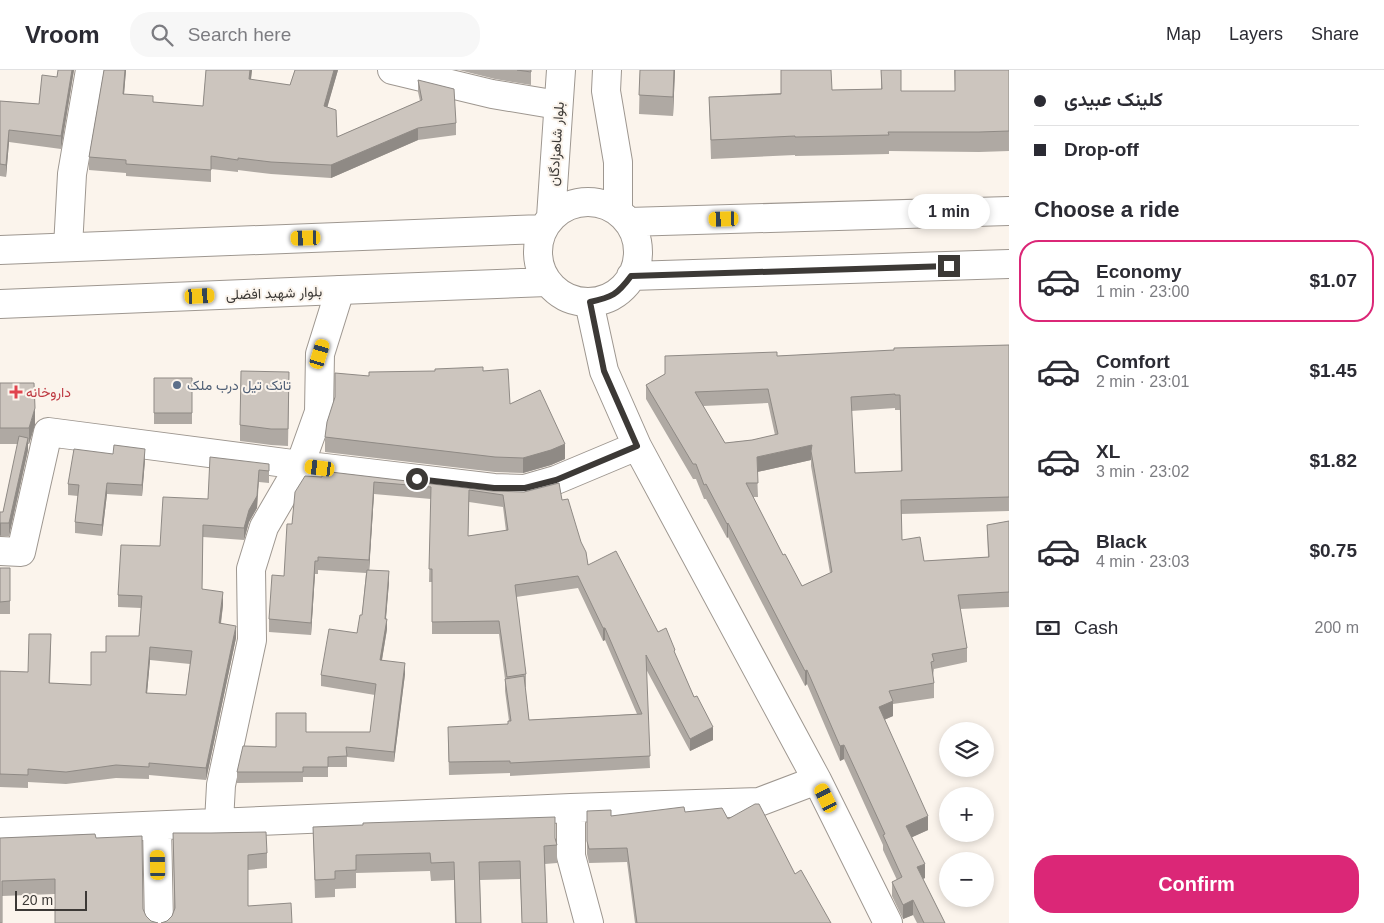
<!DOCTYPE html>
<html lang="en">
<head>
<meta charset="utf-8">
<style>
  :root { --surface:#fff; --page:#f7f7f7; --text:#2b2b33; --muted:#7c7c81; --line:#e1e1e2; --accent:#db2777 }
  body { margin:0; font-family:Arial,Vazirmatn,sans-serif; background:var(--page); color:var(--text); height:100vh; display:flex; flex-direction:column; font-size:19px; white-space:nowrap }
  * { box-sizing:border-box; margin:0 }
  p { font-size:16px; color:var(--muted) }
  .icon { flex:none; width:28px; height:28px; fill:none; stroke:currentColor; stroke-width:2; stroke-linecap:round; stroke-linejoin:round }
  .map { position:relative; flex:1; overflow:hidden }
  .drawer { display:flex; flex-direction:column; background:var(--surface); width:375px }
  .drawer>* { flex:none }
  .guide { display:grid; align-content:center; height:110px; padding:0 25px; background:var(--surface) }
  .controls { position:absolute; left:939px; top:652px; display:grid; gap:10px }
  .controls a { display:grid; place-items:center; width:55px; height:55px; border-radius:50%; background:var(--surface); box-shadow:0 2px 8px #0003; font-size:25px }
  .scale { position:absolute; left:15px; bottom:12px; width:72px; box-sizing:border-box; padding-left:5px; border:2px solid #3c3936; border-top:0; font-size:14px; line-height:18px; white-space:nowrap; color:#3c3936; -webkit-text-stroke:4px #fbf4ec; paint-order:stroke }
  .end { position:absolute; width:22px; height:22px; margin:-11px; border:6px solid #3c3936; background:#fff; box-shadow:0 0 0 2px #fff }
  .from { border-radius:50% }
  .bubble { position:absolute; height:35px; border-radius:18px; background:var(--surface); box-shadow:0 2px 8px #0003; font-size:16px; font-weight:600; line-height:35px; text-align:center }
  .car { position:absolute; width:15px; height:30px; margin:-15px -8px; border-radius:6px; box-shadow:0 0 4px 1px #0007; background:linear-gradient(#f5c518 24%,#345 0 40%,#f5c518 0 76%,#345 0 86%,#f5c518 0) }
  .guide b { display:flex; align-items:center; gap:18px; height:48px; font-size:19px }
  .guide b+b { border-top:1px solid var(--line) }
  .guide i { width:12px; height:12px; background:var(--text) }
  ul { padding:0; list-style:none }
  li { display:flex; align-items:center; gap:15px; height:82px; margin:0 10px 8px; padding:0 15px; border:2px solid transparent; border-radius:20px }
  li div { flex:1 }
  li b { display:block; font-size:19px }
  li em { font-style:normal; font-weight:600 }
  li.selected { border-color:var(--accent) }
  li>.icon { width:45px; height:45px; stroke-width:1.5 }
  h2 { padding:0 25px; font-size:22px; line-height:60px }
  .pay { display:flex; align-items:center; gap:12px; height:55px; padding:0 25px; font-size:19px }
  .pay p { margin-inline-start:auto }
  .button { display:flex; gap:10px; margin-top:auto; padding:10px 25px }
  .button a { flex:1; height:58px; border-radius:20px; background:var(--accent); color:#fff; font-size:20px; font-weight:600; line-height:58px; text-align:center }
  header { display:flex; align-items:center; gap:30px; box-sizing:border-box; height:70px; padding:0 25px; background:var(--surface); border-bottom:1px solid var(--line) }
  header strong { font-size:24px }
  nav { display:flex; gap:28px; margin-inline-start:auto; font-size:18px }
  .search { width:350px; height:45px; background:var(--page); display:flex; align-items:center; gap:12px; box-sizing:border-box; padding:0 18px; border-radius:20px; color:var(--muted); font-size:19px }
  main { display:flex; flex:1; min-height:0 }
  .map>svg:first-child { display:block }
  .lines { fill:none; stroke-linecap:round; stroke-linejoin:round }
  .minor-casing { stroke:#9e9790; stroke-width:30 }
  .major-casing { stroke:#9e9790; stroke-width:30 }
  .minor { stroke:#fff; stroke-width:28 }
  .major { stroke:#fff; stroke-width:28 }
  .wall { fill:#afa9a3; fill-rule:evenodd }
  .shaded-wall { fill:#8f8a85 }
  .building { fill:#ccc5be; stroke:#8f8a85; fill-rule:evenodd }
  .route { stroke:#3c3936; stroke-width:6 }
  .service-dot { fill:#5c6f8a; stroke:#fbf4ec; stroke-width:2 }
  .health-dot { fill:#e0444e; stroke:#fbf4ec; stroke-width:2 }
  .labels { text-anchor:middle; stroke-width:4; stroke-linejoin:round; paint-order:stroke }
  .street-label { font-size:14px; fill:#3c3936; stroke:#fbf4ec }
  .service-label { font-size:14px; fill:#4e5e75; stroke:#fbf4ec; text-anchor:start }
  .health-label { font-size:14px; fill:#be3a42; stroke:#fbf4ec; text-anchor:start }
</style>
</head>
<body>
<header>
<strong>Vroom</strong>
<div class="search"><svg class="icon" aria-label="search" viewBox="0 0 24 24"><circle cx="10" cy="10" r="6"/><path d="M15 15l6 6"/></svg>Search here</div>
<nav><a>Map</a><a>Layers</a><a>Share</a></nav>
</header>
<main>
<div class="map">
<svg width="1009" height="853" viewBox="0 0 1009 853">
  <rect width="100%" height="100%" fill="#fbf4ec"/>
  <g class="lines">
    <defs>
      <path id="minor" d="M392,0l100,24 66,11
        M68,177l4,-73 18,-104
        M589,232l15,69 33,75 180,334 71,143
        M0,481l21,1 27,-120 252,33 194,23 31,1 31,-9 81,-34
        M571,738v48l18,67
        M219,752l2,-37 31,-145 -1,-71 13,-42 36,-62 19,-53 1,-58 20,-64
        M157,756l2,97
        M0,762l571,-24 188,-6 58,-22"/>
      <path id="major" d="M607,0l-1,21 12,71v50
        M538 182a50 50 0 1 1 100 0a50 50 0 1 1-100 0Z
        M551,147l10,-147
        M628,152l381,-11
        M0,180l543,-21
        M631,206l378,-12
        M0,234l340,-14 207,-8"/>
    </defs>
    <use href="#minor" class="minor-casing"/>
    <use href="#major" class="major-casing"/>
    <use href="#minor" class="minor"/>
    <use href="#major" class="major"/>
  </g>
  <path class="wall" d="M74,0l-13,79 -52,-7 -3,35 -6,-1v-75l39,3 18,-27z
    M104,0h22l-2,24 29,8 50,4 3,-36h46l-1,10 39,5 5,-15h43l-11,37 10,30 83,-36 -2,-9v-12l38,43v12l-38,5 -87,38 -60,-4 -33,-4v2l-27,-3v13l-85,-6v-3l-37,-3v-13z
    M459,0h72v15l-36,-6z
    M640,0h35l-2,46 -34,-2z
    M881,0h20v21h54l-1,-21h55v81l-30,1 -90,-1v3l-94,2v-1l-84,4 -2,-62 123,-7 49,-1z
    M1009,275v166l-108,3 1,26 22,21 64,-4 -1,-32 22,-4v86l-49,2 7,39v14l-33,7 -1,7 1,7v15l-41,6v12l-9,4 44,110 -16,7 13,41 -2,1 22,44h-28l-4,-8 -10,4 -11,-23v-14l5,-2 -14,-30v-5l-39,-86 -4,2 -33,-77 -2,2 -77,-149 -1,1 -21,-39h-2l-8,-20h-3l-47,-80v-14l19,-11v-18h112zM768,333l7,32 -23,5 -27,3 -22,-37zM895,338v2h5l1,61 -46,2 -4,-62zM811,390v6l19,107 -28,13 -19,-31 -30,-58h5l-1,-25z
    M483,301l27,33 55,55 -14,6 -28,8 -28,-1 -170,-20v-15z
    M154,308h38v46h-38z
    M0,313l35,42 -6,19h-1v6l-19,86h-9v-24h3l15,-68h-18z
    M289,319l-1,57 -17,-1 -31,-4v-16z
    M145,390l-3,36 -35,-2 -5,42 -27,-3v-11l3,-26 -10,-1v-11z
    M269,394v19l-10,-1 -2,26 -8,14 -5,18 -41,-3 -1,52 21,16 -2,19 15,14 -30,142 -57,-5v4l-33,-1 -50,6 -38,-2v6l-28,-1v-116l28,1 23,-25 -1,36 41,2 15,-33 33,-16 2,-28 -23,-1v-12l42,-49 48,-47zM150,590l40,4 -4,31 -39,-2z
    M322,401l240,29 26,65 70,67 17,22 38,86 -23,11 -44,-82 4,99 -140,8v-3l-61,2 -1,-35 60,-16 1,-3 -4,-30v-12l-6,-45h-67v-52h-3l2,-83 -57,-5 -5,76 20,12 -3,37 1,10 -5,31 23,14 -11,88 -47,-5v10h-19v10h-25v5l-66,1v-11l39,-25 30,-15h64l5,-37 -54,-9v-11l36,-42 5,-18 4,-42 -48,-3v4h-3l-4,61 -42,-3v-13l15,-43 8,-52 30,-47zM469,432l34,5 3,24 -38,5zM578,518l25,53 2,-1 32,74 -108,6 -4,-33h1v-13l-10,-77z
    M0,498h10v46h-10z
    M587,741l24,5 74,-4 43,7 67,55 36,49h-196l-8,-61 -38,1 -2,-9z
    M313,757l242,11 2,7v18l-12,1 2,59h-25l-2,-44 -40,1 1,43h-26l-1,-43 -23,1 -1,-10 -74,2v15l-21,1v8l-20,1z
    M173,763l94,20v15l-19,2v36l-81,15 5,-5 2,-7z
    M95,764l-40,60 -53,2 -2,-58z"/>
  <path class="shaded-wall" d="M72,0h2l-13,79v-13z
    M125,0h1l-3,36v-12z
    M250,0h2l-3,22v-13z
    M334,0h4l-14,49v-13z
    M674,0h1l-2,46v-19z
    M418,58v12l-87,38v-13z
    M9,60v12l-3,35v-12z
    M35,338v17l-6,19v-16z
    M28,368v12l-19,86v-13z
    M565,374v15l-14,6 -28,8v-15z
    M812,375l-1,15 -54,12v-15z
    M145,379v11l-3,36v-11z
    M259,400l-2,38 -8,14 -5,18v-12z
    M374,412v12l-5,79v-13z
    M107,413v11l-5,42v-11z
    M0,453h1v12l-1,1z
    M728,453v14l-1,1v-14z
    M315,491v13l-4,61v-12z
    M389,501v11l-4,46 2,-9v10l-7,42v-11l5,-41z
    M223,522v13l-4,31v-13z
    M236,556v12l-30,142v-12z
    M603,558h2v12l-2,1z
    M150,577v13l-4,45v-12z
    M405,593v11l-11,88v-10z
    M807,600v14l-2,2v-15z
    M893,631v15l-14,6v-15z
    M713,657v13l-23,11v-12z
    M844,675v14l-4,2v-15z
    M928,746v14l-22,10v-14z
    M925,794v14l-8,3v-14z
    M913,830v15l-10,4v-14z"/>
  <path class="building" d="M58,0h14l-11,66 -52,-6 -3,35 -6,-1v-63l39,3 3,-29 15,2z
    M104,0h21l-2,24 30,2v6l50,4 3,-36h44l-1,9 41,6 5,-15h39l-10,36 12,4 1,27 85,-37 -4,-20 36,9 2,34 -38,5 -87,37 -60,-3 -33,-4v2l-27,-4v14l-85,-6v-4l-37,-3z
    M517,0h14v2z
    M640,0h34l-1,27 -34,-2z
    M781,0h50l1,20 50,-1 -1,-19h20v21h54v-21h54v61l-30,1h-91l1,3 -94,2v-1l-84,4 -2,-43 72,-3z
    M1009,275v152l-108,3 1,40 18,-3 4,24 65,-4 -2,-32 22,-4v71l-51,3 9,53 -35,6 2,7 -3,1 3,21 -45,8 4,10 -14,6 49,109 -22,10 19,38 -8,3 28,56h-21l-11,-23 -10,5 -11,-23 10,-5 -19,-42 2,-1 -41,-89 -4,1 -33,-76 -2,1 -77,-148 -1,1 -21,-40 -2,1 -8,-21h-3l-47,-79 19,-11v-18l112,-4v4l117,-6v-2zM768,319l10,45 -26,6 -27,3 -30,-51zM895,324v1h5l2,76 -47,2 -4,-76zM812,375l-1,6 21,121 -30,14 -17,-32 -2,1 -37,-72h12l-1,-26z
    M483,297v4l25,-2 2,35 30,-14 25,54 -14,6 -28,8 -28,-1 -170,-20 2,-15 8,-25v-24l34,3v-4l66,-1v-2z
    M241,301l48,1 -1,57h-17l-31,-4z
    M154,308h38v35h-38z
    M0,313h34l1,25 -6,20h-29z
    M19,366l9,2 -19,85h-9v-11h3z
    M114,375l31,4 -3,36 -35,-2 -5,42 -27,-3 4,-37 -11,-1 6,-35 39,5z
    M210,387l59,7v7l-10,-1 -2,26 -8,14 -5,18 -41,-3 -1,64 21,3 -4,31 17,3 -30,142 -57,-5v4l-33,-2 -50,7 -38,-3v6l-28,-1v-103l28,1 1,-38h22l-2,49 42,2v-33h15v-16h33l3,-40 -24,-1 3,-50 39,1 3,-49 45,2zM150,577l42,4 -6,44 -40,-2z
    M322,401l170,20 32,1 35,-9 3,17 6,-1 13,43 5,10 2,13 28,-14 42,81 8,-4 9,22 -1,1 20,46 3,-1 16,31 -23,12 -44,-84 4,101 -140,7v-2l-61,1 -1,-35 60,-3v-3h3l-6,-42 19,-3 5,44 113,-6 -37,-86h-2l-25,-52 -63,9 11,89 -19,3 -8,-56 -67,1v-53h-3l2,-82 -57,-5 -5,78 -51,-3v4h-3l-4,62 -42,-4 3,-44 12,1 3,-52h5l3,-32 10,-16 17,1zM469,420l34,5 5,35 -40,6z
    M0,498h10v33l-10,1z
    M367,500l22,1 -4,48h2l-7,41 25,3 -11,89 -48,-5 1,9 -19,1v10h-25v5h-66l6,-26 33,1v-34h30v19h64l6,-48 -55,-9 8,-46 28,4 3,-18h2z
    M755,734h4l36,70 6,-4 30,53h-194l-10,-75 -38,1 -2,-8v-30l24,-1v6l72,-9h1l1,5 37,-4 6,11z
    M555,747v21l2,7 -13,1 3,77h-25l-2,-62 -41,1 2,61h-25l-2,-61 -23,1 -1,-10 -74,2v15l-21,1v8l-20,1 -2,-53 50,-2v-2z
    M266,762l1,21 -19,2v51l43,-3 1,20h-131l6,-2 5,-5 3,-8 -2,-75h38z
    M95,764l1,4 46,-2 1,73 3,7 5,5 7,2h-103v-44l-53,2v42h-2v-85z"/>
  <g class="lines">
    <path class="route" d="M417,409l77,9h31l31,-8 81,-34 -33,-75 -14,-69c22,-5 27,-7 41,-26l318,-10"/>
  </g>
  <circle class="service-dot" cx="177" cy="315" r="5"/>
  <path class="health-dot" d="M13.5 314.5h5v5h5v5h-5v5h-5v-5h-5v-5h5z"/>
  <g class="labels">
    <g class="street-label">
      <text transform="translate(556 74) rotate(-86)" y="5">بلوار شاهزادگان</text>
      <text transform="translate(274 223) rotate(-2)" y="5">بلوار شهید افضلی</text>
    </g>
    <g class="service-label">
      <text x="187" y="320">تانک تیل درب ملک</text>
    </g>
    <g class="health-label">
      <text x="26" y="327">داروخانه</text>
    </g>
  </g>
</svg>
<div class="controls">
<a><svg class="icon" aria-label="layers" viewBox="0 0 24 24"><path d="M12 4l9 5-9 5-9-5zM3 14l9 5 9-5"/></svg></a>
<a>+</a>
<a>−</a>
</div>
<div class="scale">20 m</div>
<i class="end from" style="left:417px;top:409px"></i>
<i class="end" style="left:949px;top:196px"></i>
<div class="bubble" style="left:908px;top:124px;width:82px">1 min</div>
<i class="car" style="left:724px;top:149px;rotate:268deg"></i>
<i class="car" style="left:306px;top:168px;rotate:268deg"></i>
<i class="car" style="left:200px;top:226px;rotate:87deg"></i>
<i class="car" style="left:320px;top:284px;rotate:17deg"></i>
<i class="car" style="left:320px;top:398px;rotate:277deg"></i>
<i class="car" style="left:826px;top:728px;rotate:334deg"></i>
<i class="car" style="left:158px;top:795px;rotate:359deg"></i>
</div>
<section class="drawer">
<div class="guide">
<b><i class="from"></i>کلینک عبیدی</b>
<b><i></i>Drop-off</b>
</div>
<h2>Choose a ride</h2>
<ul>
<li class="selected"><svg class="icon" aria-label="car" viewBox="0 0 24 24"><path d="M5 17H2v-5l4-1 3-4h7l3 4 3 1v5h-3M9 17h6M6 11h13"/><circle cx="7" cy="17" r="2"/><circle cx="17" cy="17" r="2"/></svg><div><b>Economy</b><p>1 min · 23:00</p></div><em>$1.07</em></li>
<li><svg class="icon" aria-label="car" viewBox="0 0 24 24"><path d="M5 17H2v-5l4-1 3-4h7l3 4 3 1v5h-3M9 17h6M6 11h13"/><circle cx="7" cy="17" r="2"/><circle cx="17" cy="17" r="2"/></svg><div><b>Comfort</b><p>2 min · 23:01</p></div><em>$1.45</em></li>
<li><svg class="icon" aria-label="car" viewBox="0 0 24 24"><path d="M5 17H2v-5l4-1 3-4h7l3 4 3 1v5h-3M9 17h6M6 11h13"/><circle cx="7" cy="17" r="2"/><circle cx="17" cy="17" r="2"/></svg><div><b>XL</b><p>3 min · 23:02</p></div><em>$1.82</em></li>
<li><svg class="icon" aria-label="car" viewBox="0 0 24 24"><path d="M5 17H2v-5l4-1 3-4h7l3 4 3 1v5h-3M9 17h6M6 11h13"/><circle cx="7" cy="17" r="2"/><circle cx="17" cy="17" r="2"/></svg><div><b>Black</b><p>4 min · 23:03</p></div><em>$0.75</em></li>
</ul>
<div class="pay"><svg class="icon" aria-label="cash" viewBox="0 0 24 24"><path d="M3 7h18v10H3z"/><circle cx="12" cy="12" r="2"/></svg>Cash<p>200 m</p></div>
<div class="button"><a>Confirm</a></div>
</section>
</main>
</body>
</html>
